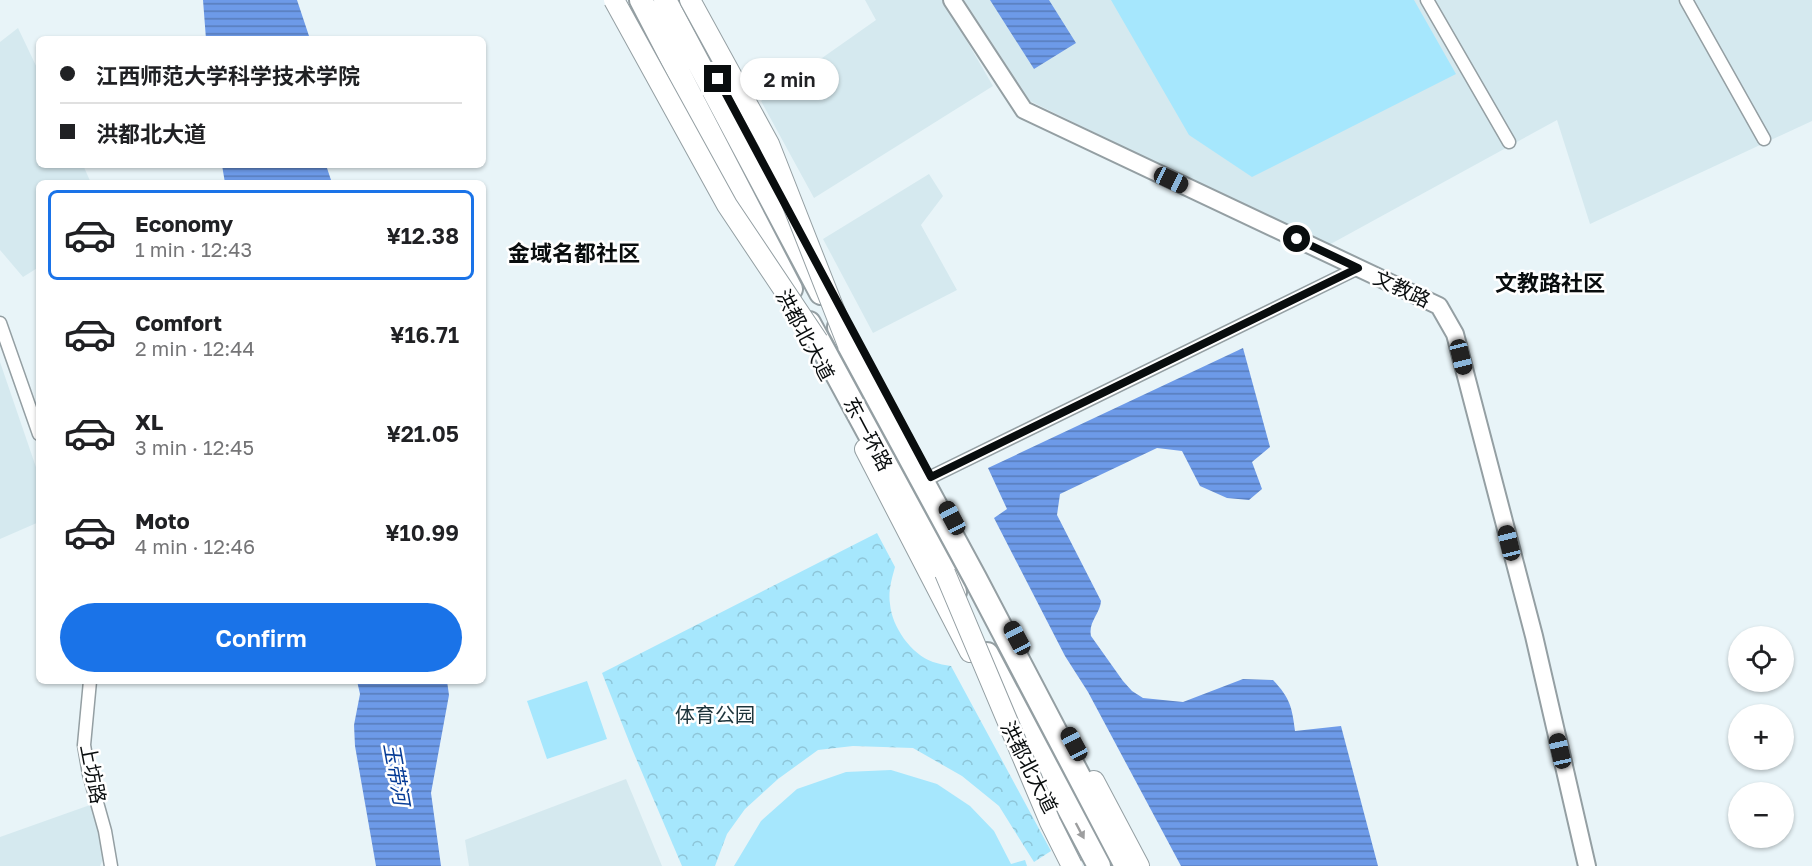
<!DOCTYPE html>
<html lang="en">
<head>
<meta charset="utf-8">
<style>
  :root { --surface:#fff; --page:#f6f6f6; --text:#202124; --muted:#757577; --line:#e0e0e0; --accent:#1a73e8 }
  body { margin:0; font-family:"Golos Text","Noto Sans SC",sans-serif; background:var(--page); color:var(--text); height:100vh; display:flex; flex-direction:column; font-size:22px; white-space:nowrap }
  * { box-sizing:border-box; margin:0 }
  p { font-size:20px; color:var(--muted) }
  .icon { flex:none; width:33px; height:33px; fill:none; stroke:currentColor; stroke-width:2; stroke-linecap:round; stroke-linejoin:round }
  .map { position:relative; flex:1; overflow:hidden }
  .panel { position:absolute; left:36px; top:180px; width:450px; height:504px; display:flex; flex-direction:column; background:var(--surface); border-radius:9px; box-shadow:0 2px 4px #0004 }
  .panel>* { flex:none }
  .guide { position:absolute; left:36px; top:36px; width:450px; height:132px; border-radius:9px; box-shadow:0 2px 4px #0004; display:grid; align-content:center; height:132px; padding:0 24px; background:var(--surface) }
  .tools { position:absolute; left:1728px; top:626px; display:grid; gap:12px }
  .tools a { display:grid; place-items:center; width:66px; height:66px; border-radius:50%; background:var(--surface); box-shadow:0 2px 4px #0004; font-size:30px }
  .end { position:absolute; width:27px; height:27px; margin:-14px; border:8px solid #090d0e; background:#fff; box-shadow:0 0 0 3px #fff }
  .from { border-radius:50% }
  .bubble { position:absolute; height:42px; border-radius:21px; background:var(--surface); box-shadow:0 2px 4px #0004; font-size:20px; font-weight:600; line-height:42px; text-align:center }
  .car { position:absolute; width:18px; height:36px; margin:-18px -9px; border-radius:8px; box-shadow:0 0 4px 2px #0007; background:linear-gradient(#222 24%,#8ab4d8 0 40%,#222 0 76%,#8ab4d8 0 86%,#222 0) }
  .guide b { display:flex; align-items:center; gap:21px; height:57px; font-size:22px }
  .guide b+b { border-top:2px solid var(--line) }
  .guide i { width:15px; height:15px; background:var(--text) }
  ul { padding:10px 0 0; list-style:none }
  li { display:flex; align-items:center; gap:18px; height:90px; margin:0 12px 9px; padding:0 12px; border:3px solid transparent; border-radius:9px }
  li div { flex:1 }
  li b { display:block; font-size:22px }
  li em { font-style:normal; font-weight:600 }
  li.on { border-color:var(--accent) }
  li>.icon { width:54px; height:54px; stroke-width:1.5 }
  .cta { display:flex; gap:12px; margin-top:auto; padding:12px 24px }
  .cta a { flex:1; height:69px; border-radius:36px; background:var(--accent); color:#fff; font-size:24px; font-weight:600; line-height:69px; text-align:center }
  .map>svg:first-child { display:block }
  .built { fill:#d5e9ef }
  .green { fill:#a6e7fd }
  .park { fill:url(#park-crowns) }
  .water { fill:url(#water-rules) }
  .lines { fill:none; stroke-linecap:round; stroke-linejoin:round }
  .street-casing { stroke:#949fa3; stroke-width:15 }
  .secondary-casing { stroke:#949fa3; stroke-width:20 }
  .primary-casing { stroke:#949fa3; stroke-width:22 }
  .highway-casing { stroke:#949fa3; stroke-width:26 }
  .street { stroke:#fff; stroke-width:12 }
  .secondary { stroke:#fff; stroke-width:16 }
  .primary { stroke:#fff; stroke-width:20 }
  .highway { stroke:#fff; stroke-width:22 }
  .primary-bridge-casing { stroke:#949fa3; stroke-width:22; stroke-linecap:butt }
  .primary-bridge { stroke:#fff; stroke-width:20 }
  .oneway { fill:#9d9e9f }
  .route { stroke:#090d0e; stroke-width:8 }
  .labels { text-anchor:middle; stroke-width:5; stroke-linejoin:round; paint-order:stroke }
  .street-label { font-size:20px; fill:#090d0e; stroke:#fff }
  .park-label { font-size:20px; fill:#1d343b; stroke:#fff }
  .water-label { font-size:21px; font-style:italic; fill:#073c96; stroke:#fff }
  .quarter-label { font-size:22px; font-weight:bold; fill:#090d0e; stroke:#fff }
</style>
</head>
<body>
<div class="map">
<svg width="1812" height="866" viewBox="0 0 1812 866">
  <defs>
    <pattern id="park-crowns" width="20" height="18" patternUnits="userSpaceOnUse" patternTransform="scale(1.5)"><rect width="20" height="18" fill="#a6e7fd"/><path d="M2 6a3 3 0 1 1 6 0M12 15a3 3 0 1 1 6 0" fill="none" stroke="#8ec5d8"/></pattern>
    <pattern id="water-rules" width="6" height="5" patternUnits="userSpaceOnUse" patternTransform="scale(1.5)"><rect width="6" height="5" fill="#6d9ae8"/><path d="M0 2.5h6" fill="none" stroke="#587cba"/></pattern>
  </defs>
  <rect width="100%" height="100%" fill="#e8f4f8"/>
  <path class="built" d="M865,0h78l50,86 -179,112 -53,-97 115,-81z
    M964,0h848v121l-222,103 -33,-104 -230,126 -297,-145z
    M18,28l21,44v93h44l8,18h-52v84l-16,10 -23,-27v-208z
    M929,174l14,22 -22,29 36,65 -84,43 -50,-94z
    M0,362l39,114v46l-39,17z
    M626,779l36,87h-193l-4,-26z
    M90,805l12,33 3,16 -5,12h-100v-29z"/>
  <path class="green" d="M1111,0h303l42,74 -204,103 -63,-42z
    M587,681l20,58 -60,20 -20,-58z
    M891,770l46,14 33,22 24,25 17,33 14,-4 2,6h-293l27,-45 36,-32 49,-17z"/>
  <path class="park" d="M877,533l18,34c-3,11 -7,24 -5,37 2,23 21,50 43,58 6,2 12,3 18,4l100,185 -17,11 -35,-56 -37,-30 -49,-28 -60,-2 -35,4 -40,29 -33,30 -18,25 -12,32h-33l-50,-117 -30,-76z"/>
  <path class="water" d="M203,0h94l13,39h-104z
    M990,0h59l27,43 -42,26z
    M222,165h104l6,18h-107z
    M1243,348l27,99 -18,15 10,27 -13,11 -22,-2 -27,-12 -18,-35 -25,-3 -97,46 -3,21 44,86c-1,13 -13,21 -10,35l32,45 9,10 11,7 40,4 60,-23 30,1c17,18 19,27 22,51l46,-5 37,140h-197l-93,-174 -23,-36 -71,-138 13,-9 -19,-41z
    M357,681h90l2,14 -18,98 10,73h-65l-21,-120 -1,-21 6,-31z"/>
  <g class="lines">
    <defs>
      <path id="street" d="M1427,0l82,142
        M1686,0l78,139
        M0,323l39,111
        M931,477l427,-209
        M90,681l-6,64 5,29 16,57 6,35"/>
      <path id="secondary" d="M952,0l72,110 415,196 16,28 79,302 53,230"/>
      <path id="primary" d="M865,449l105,203
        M1094,781l45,85"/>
      <path id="highway" d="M641,0l150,289
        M665,0l156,293
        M809,323l146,269
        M839,327l136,251 151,288
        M987,654l112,212"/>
    </defs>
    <use href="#street" class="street-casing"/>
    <use href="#secondary" class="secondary-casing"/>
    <use href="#primary" class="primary-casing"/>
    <use href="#highway" class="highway-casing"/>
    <use href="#street" class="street"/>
    <use href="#secondary" class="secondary"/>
    <use href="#primary" class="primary"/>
    <use href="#highway" class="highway"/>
    <defs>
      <path id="primary-bridge" d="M614,0l113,205 91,136
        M690,0l79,144 79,201
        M945,573l105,249 22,44"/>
    </defs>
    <use href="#primary-bridge" class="primary-bridge-casing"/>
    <use href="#primary-bridge" class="primary-bridge"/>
  </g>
  <defs><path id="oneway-solid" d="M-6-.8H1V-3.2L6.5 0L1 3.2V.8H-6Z" transform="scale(1.5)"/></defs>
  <use class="oneway" href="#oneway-solid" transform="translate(1080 831) rotate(62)"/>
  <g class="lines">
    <path class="route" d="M718,79l213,398 427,-209 -61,-29"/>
  </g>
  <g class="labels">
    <g class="street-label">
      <text transform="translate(1402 289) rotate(25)" y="7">文教路</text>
      <text transform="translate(805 335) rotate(62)" y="7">洪都北大道</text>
      <text transform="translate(868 434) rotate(62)" y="7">东一环路</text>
      <text transform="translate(1029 767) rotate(63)" y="7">洪都北大道</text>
      <text transform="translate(93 774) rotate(79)" y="7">上坊路</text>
    </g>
    <g class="park-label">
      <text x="715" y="722">体育公园</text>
    </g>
    <g class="water-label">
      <text transform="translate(396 774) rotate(80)" y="7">玉带河</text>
    </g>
    <g class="quarter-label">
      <text x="574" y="261">金域名都社区</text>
      <text x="1550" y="291">文教路社区</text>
    </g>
  </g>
</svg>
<div class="tools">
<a><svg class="icon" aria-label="locate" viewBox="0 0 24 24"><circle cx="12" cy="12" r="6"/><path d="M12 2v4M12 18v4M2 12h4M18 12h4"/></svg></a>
<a>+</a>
<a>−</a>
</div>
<i class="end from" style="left:1297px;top:239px"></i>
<i class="end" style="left:718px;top:79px"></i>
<div class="bubble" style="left:740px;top:58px;width:99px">2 min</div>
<i class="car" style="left:1171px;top:180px;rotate:115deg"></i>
<i class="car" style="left:1461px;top:357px;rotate:166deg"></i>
<i class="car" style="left:952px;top:518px;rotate:332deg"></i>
<i class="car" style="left:1509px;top:543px;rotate:346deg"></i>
<i class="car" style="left:1017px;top:638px;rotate:332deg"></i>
<i class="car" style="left:1074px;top:744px;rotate:332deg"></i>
<i class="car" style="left:1560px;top:751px;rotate:347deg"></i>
<div class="guide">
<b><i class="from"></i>江西师范大学科学技术学院</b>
<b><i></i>洪都北大道</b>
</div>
<section class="panel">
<ul>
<li class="on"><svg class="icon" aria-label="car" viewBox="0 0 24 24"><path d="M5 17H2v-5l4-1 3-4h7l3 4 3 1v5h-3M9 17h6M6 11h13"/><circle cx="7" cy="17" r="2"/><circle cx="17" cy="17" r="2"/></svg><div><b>Economy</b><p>1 min · 12:43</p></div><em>¥12.38</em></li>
<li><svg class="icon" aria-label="car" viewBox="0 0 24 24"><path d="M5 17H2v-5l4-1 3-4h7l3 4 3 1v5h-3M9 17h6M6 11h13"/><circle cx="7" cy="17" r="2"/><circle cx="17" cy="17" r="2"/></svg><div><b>Comfort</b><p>2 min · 12:44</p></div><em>¥16.71</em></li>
<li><svg class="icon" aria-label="car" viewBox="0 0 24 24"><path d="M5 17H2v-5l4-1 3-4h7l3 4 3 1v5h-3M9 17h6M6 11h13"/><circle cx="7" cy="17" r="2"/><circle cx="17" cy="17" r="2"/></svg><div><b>XL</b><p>3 min · 12:45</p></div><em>¥21.05</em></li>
<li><svg class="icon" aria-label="car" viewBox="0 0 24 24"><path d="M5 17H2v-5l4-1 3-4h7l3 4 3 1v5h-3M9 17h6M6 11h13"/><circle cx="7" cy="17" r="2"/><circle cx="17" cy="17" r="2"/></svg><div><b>Moto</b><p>4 min · 12:46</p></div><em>¥10.99</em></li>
</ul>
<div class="cta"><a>Confirm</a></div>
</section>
</div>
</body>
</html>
